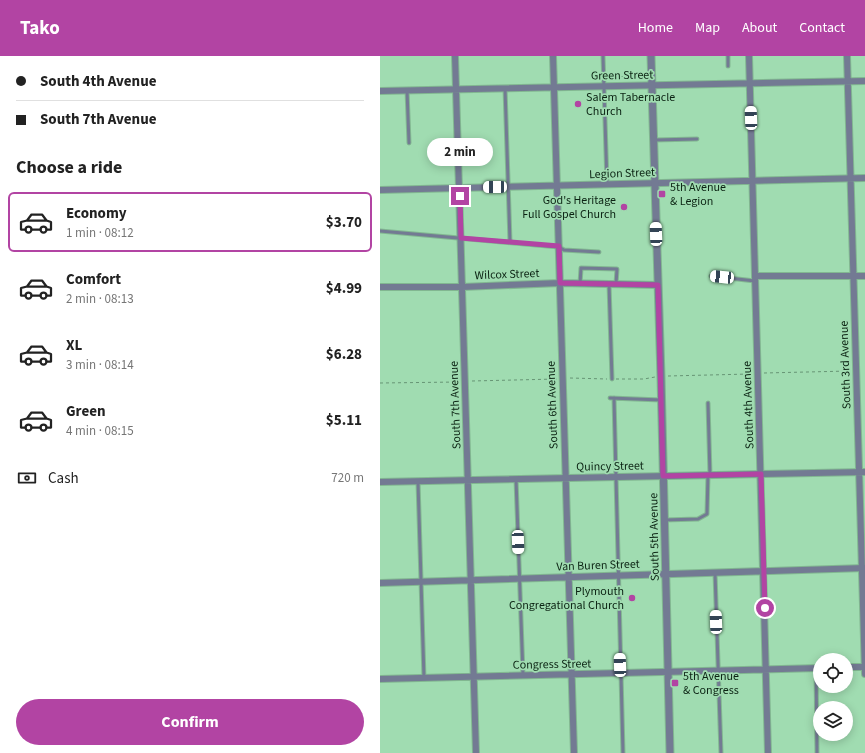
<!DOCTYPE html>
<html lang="en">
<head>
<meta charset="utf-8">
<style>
  :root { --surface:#fff; --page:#f6f6f6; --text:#222; --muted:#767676; --line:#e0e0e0; --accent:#b244a3 }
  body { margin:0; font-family:"Source Sans 3",sans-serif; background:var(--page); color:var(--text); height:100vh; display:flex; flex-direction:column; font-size:15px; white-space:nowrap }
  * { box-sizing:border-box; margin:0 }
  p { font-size:13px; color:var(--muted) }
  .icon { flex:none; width:22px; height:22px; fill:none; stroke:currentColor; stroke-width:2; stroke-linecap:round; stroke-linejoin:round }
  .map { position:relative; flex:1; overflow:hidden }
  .panel { display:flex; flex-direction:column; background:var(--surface); width:380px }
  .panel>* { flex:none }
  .top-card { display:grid; align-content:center; height:88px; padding:0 16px; background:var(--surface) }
  .controls { position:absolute; left:433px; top:597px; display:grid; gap:8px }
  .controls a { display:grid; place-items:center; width:40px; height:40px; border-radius:50%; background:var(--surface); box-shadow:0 2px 10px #0003; font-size:20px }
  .end { position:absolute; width:18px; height:18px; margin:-9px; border:5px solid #b244a3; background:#fff; box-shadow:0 0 0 2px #fff }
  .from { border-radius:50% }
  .bubble { position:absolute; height:28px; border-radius:14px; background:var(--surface); box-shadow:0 2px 10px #0003; font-size:13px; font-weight:700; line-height:28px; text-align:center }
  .car { position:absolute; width:12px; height:24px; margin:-12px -6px; border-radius:5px; box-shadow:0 0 3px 1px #0007; background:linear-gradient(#fff 24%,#345 0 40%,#fff 0 76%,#345 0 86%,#fff 0) }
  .top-card b { display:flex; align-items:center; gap:14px; height:38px; font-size:15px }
  .top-card b+b { border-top:1px solid var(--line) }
  .top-card i { width:10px; height:10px; background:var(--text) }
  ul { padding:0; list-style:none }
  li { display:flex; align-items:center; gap:12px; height:60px; margin:0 8px 6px; padding:0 8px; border:2px solid transparent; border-radius:6px }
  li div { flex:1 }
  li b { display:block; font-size:15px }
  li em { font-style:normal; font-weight:700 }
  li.current { border-color:var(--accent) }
  li>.icon { width:36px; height:36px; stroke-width:1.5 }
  h2 { padding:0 16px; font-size:18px; line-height:48px }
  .pay { display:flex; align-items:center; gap:10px; height:44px; padding:0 16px; font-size:15px }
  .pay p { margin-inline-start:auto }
  .button { display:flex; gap:8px; margin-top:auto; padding:8px 16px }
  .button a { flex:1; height:46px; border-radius:24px; background:var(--accent); color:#fff; font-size:16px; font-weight:700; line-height:46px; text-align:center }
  header { display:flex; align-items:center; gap:24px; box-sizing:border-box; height:56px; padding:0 20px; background:var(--accent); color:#fff }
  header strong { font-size:19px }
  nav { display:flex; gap:22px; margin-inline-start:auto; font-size:14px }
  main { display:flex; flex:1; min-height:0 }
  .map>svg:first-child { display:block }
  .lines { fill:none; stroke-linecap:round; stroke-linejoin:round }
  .service-casing { stroke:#82b791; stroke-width:5 }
  .minor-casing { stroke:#82b791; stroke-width:8 }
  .tertiary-casing { stroke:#82b791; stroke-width:9 }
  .path { stroke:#679575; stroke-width:1; stroke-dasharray:3 3; stroke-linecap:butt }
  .service { stroke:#737a93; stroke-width:3 }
  .minor { stroke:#737a93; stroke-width:6 }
  .tertiary { stroke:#737a93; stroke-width:7 }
  .route { stroke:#b244a3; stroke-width:5 }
  .poi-dot { fill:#b244a3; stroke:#a0dcb1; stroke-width:1.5 }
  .labels { text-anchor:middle; stroke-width:3.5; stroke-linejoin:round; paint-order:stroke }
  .street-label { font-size:12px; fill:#0b2313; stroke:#a0dcb1 }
  .poi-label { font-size:12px; fill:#0b2313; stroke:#a0dcb1; text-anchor:start }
</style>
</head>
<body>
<header>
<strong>Tako</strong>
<nav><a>Home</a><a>Map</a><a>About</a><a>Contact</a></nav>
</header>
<main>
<section class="panel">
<div class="top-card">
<b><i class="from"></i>South 4th Avenue</b>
<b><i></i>South 7th Avenue</b>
</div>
<h2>Choose a ride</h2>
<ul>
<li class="current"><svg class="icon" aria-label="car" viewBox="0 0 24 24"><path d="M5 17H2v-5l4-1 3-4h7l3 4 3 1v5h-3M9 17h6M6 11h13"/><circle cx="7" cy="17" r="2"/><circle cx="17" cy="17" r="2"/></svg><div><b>Economy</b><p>1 min · 08:12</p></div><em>$3.70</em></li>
<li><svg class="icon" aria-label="car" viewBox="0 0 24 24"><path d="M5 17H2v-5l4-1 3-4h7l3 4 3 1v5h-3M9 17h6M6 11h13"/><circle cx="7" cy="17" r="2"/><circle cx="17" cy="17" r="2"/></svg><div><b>Comfort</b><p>2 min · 08:13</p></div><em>$4.99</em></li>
<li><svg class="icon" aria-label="car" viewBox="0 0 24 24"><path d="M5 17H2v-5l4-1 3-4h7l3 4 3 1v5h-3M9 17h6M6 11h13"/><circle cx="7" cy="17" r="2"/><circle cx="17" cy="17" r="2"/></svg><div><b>XL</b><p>3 min · 08:14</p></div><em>$6.28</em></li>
<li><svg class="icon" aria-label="car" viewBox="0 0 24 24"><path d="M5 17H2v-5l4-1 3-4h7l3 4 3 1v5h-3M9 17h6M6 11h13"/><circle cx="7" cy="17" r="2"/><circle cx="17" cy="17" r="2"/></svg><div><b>Green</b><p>4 min · 08:15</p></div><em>$5.11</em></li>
</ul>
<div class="pay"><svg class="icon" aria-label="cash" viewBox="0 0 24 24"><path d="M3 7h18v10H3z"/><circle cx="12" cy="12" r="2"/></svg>Cash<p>720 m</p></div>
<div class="button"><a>Confirm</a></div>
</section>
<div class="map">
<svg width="485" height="697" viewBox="0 0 485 697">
  <rect width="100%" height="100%" fill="#a0dcb1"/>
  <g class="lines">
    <defs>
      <path id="service" d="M223,0l4,128
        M348,0v10
        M125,32l5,154
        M27,34l2,53
        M274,84l43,-1
        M0,175l179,16 5,3 35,2
        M331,220l44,5
        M200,228l1,-16 36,1 -1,15
        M229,228l3,95
        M230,342l51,2
        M234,342l9,355
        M328,347l2,72
        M136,423l7,196
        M38,426l6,196
        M284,464l34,-1 9,-5 1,-39
        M335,517l6,180
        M436,613l1,84"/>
      <path id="minor" d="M75,0l21,697
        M173,0l21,697
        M369,0l19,697
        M467,0l18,618
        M0,35l485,-10
        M0,134l485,-12
        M375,220h110
        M0,231h82l98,-4 98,2
        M0,426l485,-10
        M0,527l485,-15
        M466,611h19
        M0,623l440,-11"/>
      <path id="tertiary" d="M271,0l10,321 9,376"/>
    </defs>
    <use href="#service" class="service-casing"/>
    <use href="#minor" class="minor-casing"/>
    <use href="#tertiary" class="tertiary-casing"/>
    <path class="path" d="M229,21l30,-1
      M384,317l86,-2
      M288,320l82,-2
      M190,322l37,1
      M236,323h28l11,-2
      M92,325l85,-2
      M0,327l79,-1"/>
    <use href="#service" class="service"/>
    <use href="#minor" class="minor"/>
    <use href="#tertiary" class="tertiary"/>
  </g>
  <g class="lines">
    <path class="route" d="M80,140l1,42 98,8 1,37 98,2 5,191 98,-2 4,134"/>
  </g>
  <g class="poi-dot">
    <circle cx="198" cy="48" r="4"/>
    <rect x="278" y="134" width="8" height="8" rx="2"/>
    <circle cx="244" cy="151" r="4"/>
    <circle cx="252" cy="542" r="4"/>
    <rect x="291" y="623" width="8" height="8" rx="2"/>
  </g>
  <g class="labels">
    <g class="street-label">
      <text transform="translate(242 19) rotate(-1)" y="4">Green Street</text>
      <text transform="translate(242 117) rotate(-2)" y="4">Legion Street</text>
      <text transform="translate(127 218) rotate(-2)" y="4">Wilcox Street</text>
      <text transform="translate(465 309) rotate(-92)" y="4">South 3rd Avenue</text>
      <text transform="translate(75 349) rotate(-92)" y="4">South 7th Avenue</text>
      <text transform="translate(172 349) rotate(-92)" y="4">South 6th Avenue</text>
      <text transform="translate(368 349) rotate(-92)" y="4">South 4th Avenue</text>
      <text transform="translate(230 410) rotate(-1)" y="4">Quincy Street</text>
      <text transform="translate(274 481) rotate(-91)" y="4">South 5th Avenue</text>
      <text transform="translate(218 509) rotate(-2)" y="4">Van Buren Street</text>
      <text transform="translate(172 608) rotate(-1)" y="4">Congress Street</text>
    </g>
    <g class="poi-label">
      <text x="206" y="45">Salem Tabernacle<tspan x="206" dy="14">Church</tspan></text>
      <text x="290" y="135">5th Avenue<tspan x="290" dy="14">&amp; Legion</tspan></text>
      <text x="236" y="148" text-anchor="end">God's Heritage<tspan x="236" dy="14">Full Gospel Church</tspan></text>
      <text x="244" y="539" text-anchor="end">Plymouth<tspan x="244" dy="14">Congregational Church</tspan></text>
      <text x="303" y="624">5th Avenue<tspan x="303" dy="14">&amp; Congress</tspan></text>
    </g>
  </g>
</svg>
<div class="controls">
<a><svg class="icon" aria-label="locate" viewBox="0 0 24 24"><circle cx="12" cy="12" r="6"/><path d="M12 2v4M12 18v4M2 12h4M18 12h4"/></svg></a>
<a><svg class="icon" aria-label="layers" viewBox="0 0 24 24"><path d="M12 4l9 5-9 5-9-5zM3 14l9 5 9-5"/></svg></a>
</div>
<i class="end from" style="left:385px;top:552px"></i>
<i class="end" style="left:80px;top:140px"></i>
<div class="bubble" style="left:47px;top:82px;width:66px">2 min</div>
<i class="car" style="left:371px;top:62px;rotate:358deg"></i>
<i class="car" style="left:115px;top:131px;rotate:269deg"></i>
<i class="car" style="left:276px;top:178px;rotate:358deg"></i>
<i class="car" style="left:342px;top:221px;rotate:276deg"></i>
<i class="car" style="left:138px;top:486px;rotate:178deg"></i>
<i class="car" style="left:336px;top:566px;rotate:358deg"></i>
<i class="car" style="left:240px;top:609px;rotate:358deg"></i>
</div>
</main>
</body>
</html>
